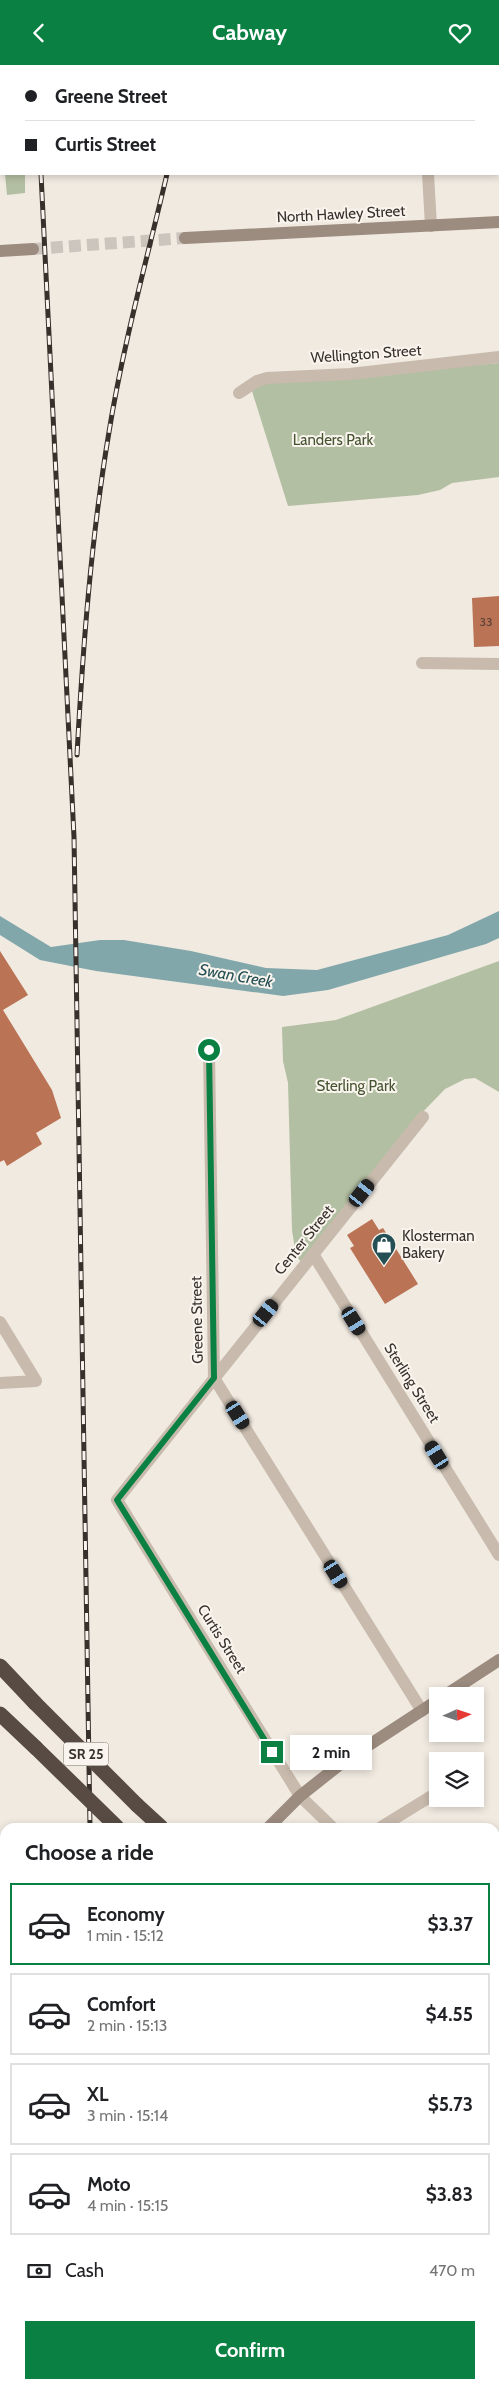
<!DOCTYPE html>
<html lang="en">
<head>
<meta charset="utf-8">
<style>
  :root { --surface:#fff; --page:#f2f2f2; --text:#202124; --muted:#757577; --line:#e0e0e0; --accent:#0b8043 }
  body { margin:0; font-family:Cabin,sans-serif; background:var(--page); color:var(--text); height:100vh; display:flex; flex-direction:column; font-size:19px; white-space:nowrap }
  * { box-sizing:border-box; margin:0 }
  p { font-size:16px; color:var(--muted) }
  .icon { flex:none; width:28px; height:28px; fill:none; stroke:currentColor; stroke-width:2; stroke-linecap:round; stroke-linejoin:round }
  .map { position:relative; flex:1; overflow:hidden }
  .details { position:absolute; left:0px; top:1758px; width:500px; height:566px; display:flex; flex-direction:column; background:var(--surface); border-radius:15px 15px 0 0; box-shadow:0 2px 8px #0003 }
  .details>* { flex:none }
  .banner { position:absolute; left:0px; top:0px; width:500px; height:110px; box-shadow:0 2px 8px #0003; display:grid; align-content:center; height:110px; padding:0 25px; background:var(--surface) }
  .needle { width:32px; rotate:87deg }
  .buttons { position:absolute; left:429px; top:1622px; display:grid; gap:10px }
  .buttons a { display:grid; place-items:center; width:55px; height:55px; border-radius:0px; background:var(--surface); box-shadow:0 2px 8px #0003; font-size:25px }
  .end { position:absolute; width:22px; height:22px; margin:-11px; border:6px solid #0b8043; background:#fff; box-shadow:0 0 0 2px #fff }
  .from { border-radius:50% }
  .bubble { position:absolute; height:35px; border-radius:0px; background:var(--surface); box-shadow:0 2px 8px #0003; font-size:16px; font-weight:800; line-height:35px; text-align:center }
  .car { position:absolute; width:15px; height:30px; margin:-15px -8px; border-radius:6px; box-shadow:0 0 4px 1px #0007; background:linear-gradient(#222 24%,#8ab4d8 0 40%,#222 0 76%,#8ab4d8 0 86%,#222 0) }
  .banner b { display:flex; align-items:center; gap:18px; height:48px; font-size:19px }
  .banner b+b { border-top:1px solid var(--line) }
  .banner i { width:12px; height:12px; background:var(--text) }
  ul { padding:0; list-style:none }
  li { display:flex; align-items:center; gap:15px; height:82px; margin:0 10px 8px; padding:0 15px; border:2px solid var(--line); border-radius:0px }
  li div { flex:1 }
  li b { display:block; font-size:19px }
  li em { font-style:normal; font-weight:800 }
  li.selected { border-color:var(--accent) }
  li>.icon { width:45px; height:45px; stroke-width:1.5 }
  h2 { padding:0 25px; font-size:22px; line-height:60px }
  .pay { display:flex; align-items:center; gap:12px; height:55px; padding:0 25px; font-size:19px }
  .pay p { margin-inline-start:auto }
  .action { display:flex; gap:10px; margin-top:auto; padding:10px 25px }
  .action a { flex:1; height:58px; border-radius:0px; background:var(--accent); color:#fff; font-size:20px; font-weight:800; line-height:58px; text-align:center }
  header { display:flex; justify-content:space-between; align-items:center; height:65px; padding:0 25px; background:var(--accent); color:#fff; font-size:22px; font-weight:800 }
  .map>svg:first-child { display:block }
  .green { fill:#b3bfa2 }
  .water { fill:#82a7ab }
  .building { fill:#ba7455 }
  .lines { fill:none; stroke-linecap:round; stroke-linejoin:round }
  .secondary-tunnel { stroke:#ccc5bd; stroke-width:12; stroke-dasharray:12 6; stroke-linecap:butt }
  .street { stroke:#c8bbad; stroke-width:12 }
  .secondary { stroke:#9c8b7f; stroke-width:12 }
  .highway { stroke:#574b43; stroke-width:15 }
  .rail-casing { stroke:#37302b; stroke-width:5 }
  .rail { stroke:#f9f4ed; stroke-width:3; stroke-dasharray:9; stroke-linecap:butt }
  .highway-bridge { stroke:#574b43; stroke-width:15 }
  .route { stroke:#0b8043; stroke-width:6 }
  .labels { text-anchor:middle; stroke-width:4; stroke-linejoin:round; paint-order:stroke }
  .number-label { font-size:12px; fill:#584136 }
  .shield { fill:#f9f4ed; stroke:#716b65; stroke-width:1 }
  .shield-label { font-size:14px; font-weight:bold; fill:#37302b }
  .street-label { font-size:15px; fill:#37302b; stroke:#f9f4ed }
  .park-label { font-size:15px; fill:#455331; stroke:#f9f4ed }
  .poi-label { font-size:15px; fill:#37302b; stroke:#f9f4ed; text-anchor:start }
  .water-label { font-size:16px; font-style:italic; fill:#244f55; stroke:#f9f4ed }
</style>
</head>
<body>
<header><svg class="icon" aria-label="back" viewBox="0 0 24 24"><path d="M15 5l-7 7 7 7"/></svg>Cabway<svg class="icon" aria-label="heart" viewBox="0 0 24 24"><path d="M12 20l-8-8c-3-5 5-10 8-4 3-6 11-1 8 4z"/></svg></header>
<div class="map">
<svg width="499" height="2323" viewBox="0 0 499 2323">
  <rect width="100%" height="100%" fill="#f1eae1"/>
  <path class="green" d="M5,109h20v19l-18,2z
    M499,298v114l-47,6 -12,7 -22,5 -130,11 -37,-118 7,-4z
    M499,896v131l-24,-14 -10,1 -20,10 -30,31 -112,144 -7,-8 -4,-26 -4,-147 -5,-22 -1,-34 54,-7z"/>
  <path class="water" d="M499,846v27l-13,6 -158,46 -45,6 -187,-25 -56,-11 -40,-25v-19l51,31 49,-7h24l67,11 75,17 51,2 131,-35z"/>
  <path class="building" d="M499,531v50l-25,1 -2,-49z
    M0,886l28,44 -25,15 49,80 9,28 -25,15 6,11 -35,22 -3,-6 -4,2z
    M372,1154l7,11 4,-2 35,56 -33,20 -35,-56 4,-2 -7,-11z"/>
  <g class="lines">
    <path class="secondary-tunnel" d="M33,184l152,-11"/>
    <path class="street" d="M421,0v1
      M428,109l3,52
      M239,328l18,-12 10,-3 83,-4 149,-17
      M422,598l77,1
      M209,985l5,328 208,333
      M313,1189l186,301
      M0,1257l36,59 -36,2
      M332,1762l-32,-31 -183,-296 306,-383
      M381,1762l57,-35
      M0,1779l5,9
      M0,1810l5,-1
      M495,1892l4,4
      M495,1954l4,3
      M0,1981h5
      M495,2234l4,4
      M154,2319l4,4
      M437,2319l5,4
      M194,2323l5,-4"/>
    <path class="secondary" d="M185,173l314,-16
      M0,186l33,-2
      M444,1631l55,-36
      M269,1762l31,-31 43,-34 95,-62
      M147,2319v4"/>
    <path class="highway" d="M0,1601l35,37
      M0,1649l36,34
      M137,1740l24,22
      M495,2077l4,4
      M495,2116l4,4"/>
    <defs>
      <path id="rail" d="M36,0v1
        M192,1l1,-1
        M41,109l33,663 16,990
        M77,690c6,-109 14,-216 32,-323 14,-87 38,-173 58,-258
        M92,2319v4"/>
    </defs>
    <use href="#rail" class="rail-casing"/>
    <use href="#rail" class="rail"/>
    <path class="highway-bridge" d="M35,1638l102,102
      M36,1683l81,79"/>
  </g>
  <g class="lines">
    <path class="route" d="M209,985l5,328 -97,122 155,252"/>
  </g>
  <defs>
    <symbol id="shop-pin" viewBox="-11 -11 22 30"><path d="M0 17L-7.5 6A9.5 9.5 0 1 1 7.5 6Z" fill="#244f55" stroke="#f9f4ed"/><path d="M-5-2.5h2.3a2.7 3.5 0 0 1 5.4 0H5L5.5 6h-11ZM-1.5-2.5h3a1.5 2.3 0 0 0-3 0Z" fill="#fff"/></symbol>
  </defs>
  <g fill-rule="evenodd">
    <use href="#shop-pin" x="370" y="1166" width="28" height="38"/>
  </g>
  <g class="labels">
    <g class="number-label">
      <text x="486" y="561">33</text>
    </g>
    <rect class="shield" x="63.5" y="1677.5" width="45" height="23" rx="4"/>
    <g class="shield-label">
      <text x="86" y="1694">SR 25</text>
    </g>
    <g class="street-label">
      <text transform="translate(341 149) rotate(-3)" y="5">North Hawley Street</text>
      <text transform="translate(366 289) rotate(-4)" y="5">Wellington Street</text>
      <text transform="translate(304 1175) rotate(-51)" y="5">Center Street</text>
      <text transform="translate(197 1255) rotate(-91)" y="5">Greene Street</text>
      <text transform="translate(412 1318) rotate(58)" y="5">Sterling Street</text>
      <text transform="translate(222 1574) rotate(58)" y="5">Curtis Street</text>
    </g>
    <g class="park-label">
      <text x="333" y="380">Landers Park</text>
      <text x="356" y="1026">Sterling Park</text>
    </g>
    <g class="poi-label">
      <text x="402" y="1176">Klosterman<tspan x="402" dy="17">Bakery</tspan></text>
    </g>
    <g class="water-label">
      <text transform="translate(236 910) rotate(10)" y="6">Swan Creek</text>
    </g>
  </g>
</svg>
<div class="buttons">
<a><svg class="needle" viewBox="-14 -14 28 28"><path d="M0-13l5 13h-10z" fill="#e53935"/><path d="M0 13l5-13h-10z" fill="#757577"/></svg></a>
<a><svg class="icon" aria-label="layers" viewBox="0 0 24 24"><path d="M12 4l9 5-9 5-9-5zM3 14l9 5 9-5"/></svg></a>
</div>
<i class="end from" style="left:209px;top:985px"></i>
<i class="end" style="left:272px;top:1687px"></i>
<div class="bubble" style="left:290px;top:1670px;width:82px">2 min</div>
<i class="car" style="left:362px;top:1128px;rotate:39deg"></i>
<i class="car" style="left:266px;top:1248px;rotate:39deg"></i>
<i class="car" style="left:354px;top:1256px;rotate:148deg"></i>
<i class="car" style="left:238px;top:1350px;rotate:148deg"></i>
<i class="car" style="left:437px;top:1390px;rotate:328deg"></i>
<i class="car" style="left:336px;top:1509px;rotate:148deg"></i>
<div class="banner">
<b><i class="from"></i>Greene Street</b>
<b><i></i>Curtis Street</b>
</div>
<section class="details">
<h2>Choose a ride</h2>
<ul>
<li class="selected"><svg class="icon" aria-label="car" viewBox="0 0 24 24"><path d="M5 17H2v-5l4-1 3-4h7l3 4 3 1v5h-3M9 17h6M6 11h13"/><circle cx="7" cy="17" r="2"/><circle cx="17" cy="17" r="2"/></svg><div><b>Economy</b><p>1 min · 15:12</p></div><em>$3.37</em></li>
<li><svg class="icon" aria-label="car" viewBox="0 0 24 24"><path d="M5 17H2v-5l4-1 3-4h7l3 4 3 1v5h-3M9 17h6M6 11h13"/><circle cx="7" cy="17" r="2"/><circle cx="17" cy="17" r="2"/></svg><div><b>Comfort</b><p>2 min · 15:13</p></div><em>$4.55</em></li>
<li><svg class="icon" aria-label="car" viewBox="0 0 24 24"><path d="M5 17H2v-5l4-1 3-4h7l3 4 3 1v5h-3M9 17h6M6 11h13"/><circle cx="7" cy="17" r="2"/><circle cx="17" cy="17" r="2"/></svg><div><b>XL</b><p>3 min · 15:14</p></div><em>$5.73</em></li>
<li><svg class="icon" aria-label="car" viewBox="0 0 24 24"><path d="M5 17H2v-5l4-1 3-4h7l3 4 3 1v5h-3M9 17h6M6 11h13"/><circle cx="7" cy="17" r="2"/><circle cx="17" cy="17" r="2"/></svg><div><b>Moto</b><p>4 min · 15:15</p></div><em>$3.83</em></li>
</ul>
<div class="pay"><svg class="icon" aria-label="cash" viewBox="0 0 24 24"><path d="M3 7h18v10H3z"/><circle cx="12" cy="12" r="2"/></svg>Cash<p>470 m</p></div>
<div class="action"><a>Confirm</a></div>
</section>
</div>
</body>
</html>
